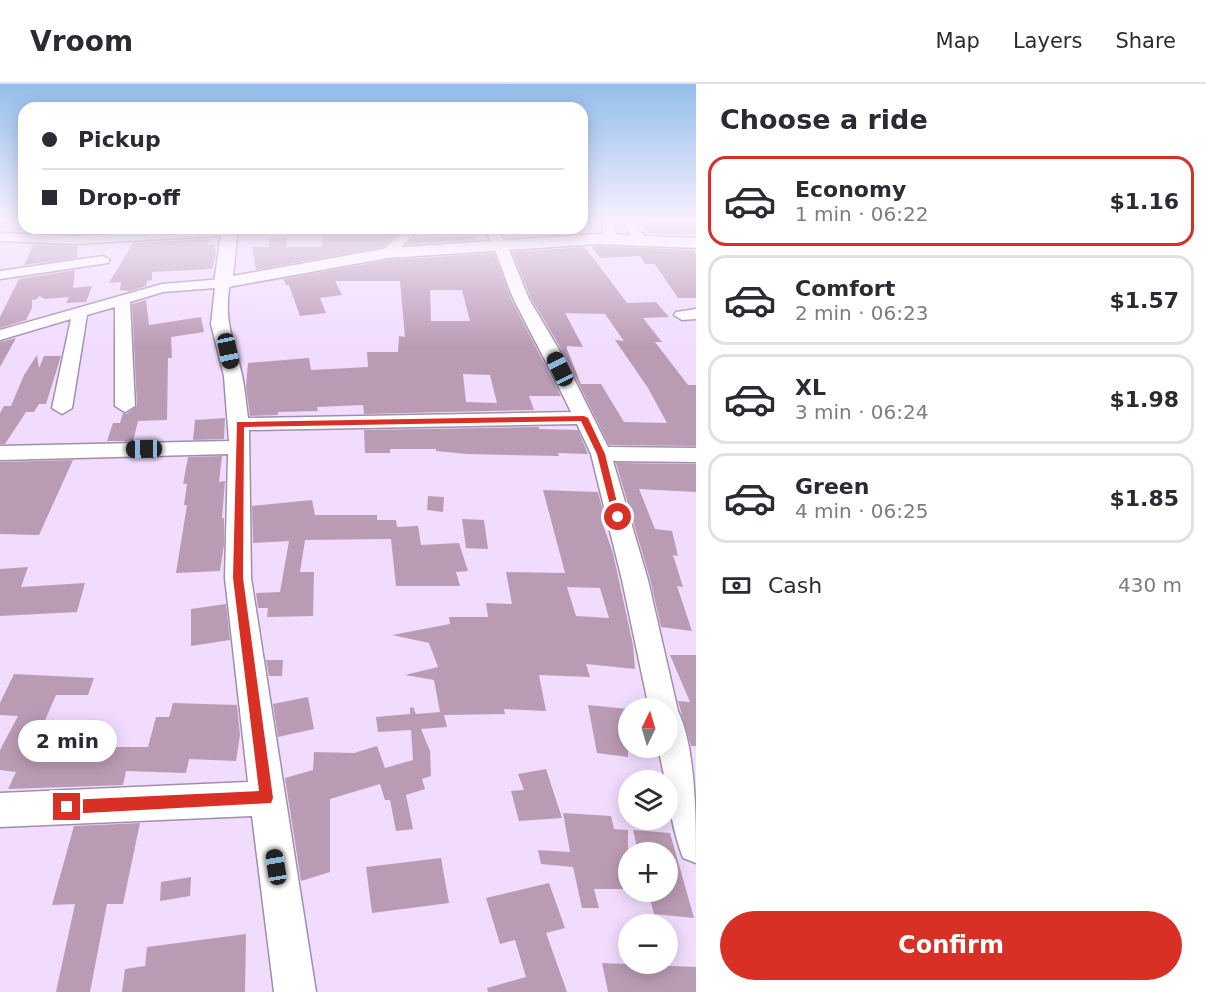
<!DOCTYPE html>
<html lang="en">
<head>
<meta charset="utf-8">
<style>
  :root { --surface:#fff; --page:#f7f7f7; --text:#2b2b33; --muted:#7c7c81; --line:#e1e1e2; --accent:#d93025 }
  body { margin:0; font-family:"DejaVu Sans",sans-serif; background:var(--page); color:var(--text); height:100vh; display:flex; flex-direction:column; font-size:22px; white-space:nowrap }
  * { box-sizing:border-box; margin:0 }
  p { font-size:20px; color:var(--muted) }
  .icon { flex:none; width:33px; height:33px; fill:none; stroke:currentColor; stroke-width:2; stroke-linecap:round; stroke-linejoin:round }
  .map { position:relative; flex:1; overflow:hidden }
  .side { display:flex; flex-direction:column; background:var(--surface); width:510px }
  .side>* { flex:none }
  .guide { position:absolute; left:18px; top:18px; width:570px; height:132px; border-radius:18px; box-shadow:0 3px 15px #0003; display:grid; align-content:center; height:132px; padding:0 24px; background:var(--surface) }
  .needle { width:39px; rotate:5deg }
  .controls { position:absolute; left:618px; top:614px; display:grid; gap:12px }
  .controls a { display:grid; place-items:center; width:60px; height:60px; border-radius:50%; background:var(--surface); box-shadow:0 3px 15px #0003; font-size:30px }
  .end { position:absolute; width:27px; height:27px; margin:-14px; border:8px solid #d93025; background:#fff; box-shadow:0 0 0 3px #fff }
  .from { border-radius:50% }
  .bubble { position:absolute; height:42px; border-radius:21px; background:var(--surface); box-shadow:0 3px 15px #0003; font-size:20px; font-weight:600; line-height:42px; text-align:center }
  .car { position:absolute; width:18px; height:36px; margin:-18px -9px; border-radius:8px; box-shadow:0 0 4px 2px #0007; background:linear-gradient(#222 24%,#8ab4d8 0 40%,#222 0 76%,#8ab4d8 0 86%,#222 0) }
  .guide b { display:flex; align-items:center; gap:21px; height:57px; font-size:22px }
  .guide b+b { border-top:2px solid var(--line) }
  .guide i { width:15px; height:15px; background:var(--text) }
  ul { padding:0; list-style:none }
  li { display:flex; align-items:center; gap:18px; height:90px; margin:0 12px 9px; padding:0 12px; border:3px solid var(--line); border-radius:18px }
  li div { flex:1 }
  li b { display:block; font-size:22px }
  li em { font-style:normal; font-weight:600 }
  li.selected { border-color:var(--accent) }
  li>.icon { width:54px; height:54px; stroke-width:1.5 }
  h2 { padding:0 24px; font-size:27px; line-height:72px }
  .pay { display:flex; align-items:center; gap:15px; height:66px; padding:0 24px; font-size:22px }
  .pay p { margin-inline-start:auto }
  .cta { display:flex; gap:12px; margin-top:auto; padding:12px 24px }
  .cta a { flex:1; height:69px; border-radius:36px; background:var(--accent); color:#fff; font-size:24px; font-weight:600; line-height:69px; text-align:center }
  header { display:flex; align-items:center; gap:36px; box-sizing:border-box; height:84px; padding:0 30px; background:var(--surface); border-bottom:2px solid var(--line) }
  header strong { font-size:28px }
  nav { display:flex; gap:33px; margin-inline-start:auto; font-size:21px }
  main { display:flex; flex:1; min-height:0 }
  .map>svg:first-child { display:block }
  .building { fill:#ba9bb4; fill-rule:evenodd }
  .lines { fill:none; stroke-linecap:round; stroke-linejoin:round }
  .minor-casing { stroke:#a18ead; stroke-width:3 }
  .major-casing { stroke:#a18ead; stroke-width:3 }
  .minor { fill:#fff; fill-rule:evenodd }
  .major { fill:#fff; fill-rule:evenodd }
  .route { fill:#d93025 }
</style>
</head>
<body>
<header>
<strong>Vroom</strong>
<nav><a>Map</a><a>Layers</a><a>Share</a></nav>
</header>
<main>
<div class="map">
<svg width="696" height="908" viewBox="0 0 696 908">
  <rect width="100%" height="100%" fill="#f1dcfe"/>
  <path class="building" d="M639,136h57v14h-47z
    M323,144h67l10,3 -17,16 -127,23 -4,-23h17l1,-9h16v9h36z
    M474,152l2,4 -69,4 7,-6z
    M209,155l-1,6 6,-1 2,10 -4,15 -60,3v8l-5,1 -1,5 -16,5 -10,-1 1,-8 -12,1 24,-40z
    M33,161l45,1 -1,12 -53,7z
    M598,162l95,4 3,4v44h-18l-23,-34h-10l-5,-8 -40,2 -9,-11z
    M585,163l42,56 29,-1 13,15 -26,1 19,24h-7l33,43h8v61l-87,-1 -46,-93 -32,-54 -19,-46zM565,229l40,1 19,27 -9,-1 33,48 19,35 -43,-1 -23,-38h-20l-14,-35v-3l16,1z
    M494,169l18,48 49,95h-32l5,14 -170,4 -1,-9 -46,2 1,4 -40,1v3l-28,1 -4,-29 2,-24 61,-5 2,12 57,-3 -1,-15h31l1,-16 6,1 -5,-56h-65l7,14 -22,3 6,15 -26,3 -11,-31h-3l-3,-6 105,-19zM430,206h32l8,31h-39zM463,290l27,1 7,28 -31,-1z
    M75,186l-2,18 19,-2 -6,16 -20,1 3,-6 -24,2 -6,-3 -2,3 -5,1v8l-6,12 -26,8v-11l19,-38z
    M146,216l3,25 52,-8 3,15 -33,5 1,21h-4l-1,62 -29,1 -5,20h-26l6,-18h7l3,-10 3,1 11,-8 -5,-102z
    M16,254l-16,29v-25z
    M37,271l2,13 5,-12h17l-15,48h-7l-5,8h-8l-21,32h-5v-31l4,-7h7l13,-31z
    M225,334l-1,21 -31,1 2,-20z
    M539,343v2l39,1 10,24 -30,-1 1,3 -92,-2 -31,-3v-2h-46v4h-25l-1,-23z
    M222,372l-3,26 6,-1 -3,37h2v27l-4,26 -44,2 11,-68h-3l3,-21h-4l5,-27z
    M73,376l-34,75 -39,-1v-72z
    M616,379l80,1v28l-57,-3 16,40 17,2 6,25 -5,-1 10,32 -6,-1 15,45 -31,-4 -11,-48z
    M543,406l55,2 7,27h-4l12,34 20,92 2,24 -49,-5 4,13 -51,-2 7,36 -42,-2 1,5 -61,1 3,12 -26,2 9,22 1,25 -9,3 3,10 -19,6 7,34 -17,2 -6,-31h-5l-5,-16 -50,15v73l-29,9 -16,-103 28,-8 1,-18 40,1 23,-7 8,22 28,-8 -2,-30 -33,2 -2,-15 34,-3v-6l3,-1 3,7 24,-2 -6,-32 -29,-5 33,-8 -9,-24 -37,-8 58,-11 -1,-7h39l-2,-14 26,1 -6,-32 59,1zM567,503l33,1 9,30 -33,-2z
    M428,412l16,1 -1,15 -16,-2z
    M312,416l3,15h62v5h19l1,7 21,-1 3,19 38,-2 9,28 -12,1 4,14h-64l-5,-47 -86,1 -5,32h14l-1,44 -46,1 1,-9h-10l-2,-15 24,-1 9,-51 -36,2 -1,-37z
    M462,435l22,1 4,29 -22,-1z
    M28,483l-7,20 64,-4 -8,29 -77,4v-47z
    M226,520l4,36 -39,6v-37z
    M670,571h26v91h-5l-13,-45 12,1z
    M266,576h17l-1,16h-13z
    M14,590l80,4 -6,17h-32l-13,30 14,2 -4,8 49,-1 -4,13h50l8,-30h13l4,-14 64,2 3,30 -4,26 -47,-2 -3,14 -60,-2 -3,14 -115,4 8,-17 -16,-2v-20l18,-34 -18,-1v-12z
    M308,613l6,32 -36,8 -5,-33z
    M588,621l40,4v48l-31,-4z
    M546,685l16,49 -43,3 -8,-30 13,-1 -6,-16z
    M563,729l48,3 3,13 14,1v59h-34l5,19h-17l-9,-41 -32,-3 -3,-14 32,2z
    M140,739l-17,81h-16l-17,88h-34l19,-88 -23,1 22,-79z
    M633,746l37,3 24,85 -40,-4 -6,-23h20v-39h-30z
    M441,774l8,45 -77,10 -6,-46z
    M191,793l-1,19 -30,5 1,-19z
    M549,799l16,45 -19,5 21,59h-79l-1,-4 39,-11 -11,-37 -15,4 -14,-46z
    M246,850l-1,58h-123l3,-23 20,-3 2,-19z
    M602,879l94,4v25h-88z"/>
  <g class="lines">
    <defs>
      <path id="minor" d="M601,136h12l4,20 -1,3h-10l-1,-3z
        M620,136h12l16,21 -1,3h-10z
        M228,144l4,1v6l-157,9 -75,-3v-8l75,3z
        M407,144h13l-27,28h-10v-6z
        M484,144h12l11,17 22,54 32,54 47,94 88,1v14l-83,-1 35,119 30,131c18,37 18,109 18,152l-13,-5c-9,-24 -15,-53 -15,-78h-3l-7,-33h10v-39h-19l-27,-128 -31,-126 -14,-30 -328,6 2,148 65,414h-42l-22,-176 -252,11v-34l248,-11 -23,-204 3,-124 -228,6v-14l229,-5 -5,-65 -13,-52 4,-36 -52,4 -33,10 5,104 -10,6 -10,-6v-99l-28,8 -15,93 -10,6 -10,-6 19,-89 -71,21v-10l162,-46 61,-5 7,4c-7,40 4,56 12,92 3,14 4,29 6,43l323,-6c-18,-38 -38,-74 -57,-112 -11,-24 -16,-49 -30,-72z
        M103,172l7,4 -2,3 -108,16v-8z
        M696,225v10l-14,1 -8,-5 2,-3z"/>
      <path id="major" d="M222,144h16l-5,48 155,-28 210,-14 98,4v10l-98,-4 -210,14 -165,30 -9,-5z"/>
    </defs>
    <use href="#minor" class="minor-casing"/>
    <use href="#major" class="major-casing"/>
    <use href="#minor" class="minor"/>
    <use href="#major" class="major"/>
  </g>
  <linearGradient id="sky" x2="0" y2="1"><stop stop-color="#92beeb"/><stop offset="0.52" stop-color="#f9efff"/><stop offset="1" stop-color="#f9efff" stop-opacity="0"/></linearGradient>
  <rect width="696" height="263" fill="url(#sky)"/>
  <path class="route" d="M584,332l4,2 17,36 16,65 -8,-2 -16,-63 -16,-33 -337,6 -1,151 30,220 -2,5 -204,11 -5,-2 -2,-5 7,-7 192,-9 -26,-213 4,-156z"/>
</svg>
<div class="controls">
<a><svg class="needle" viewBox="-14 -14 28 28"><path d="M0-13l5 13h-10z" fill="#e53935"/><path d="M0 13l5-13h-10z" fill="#7c7c81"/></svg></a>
<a><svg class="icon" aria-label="layers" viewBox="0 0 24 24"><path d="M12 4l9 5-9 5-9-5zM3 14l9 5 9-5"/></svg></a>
<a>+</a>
<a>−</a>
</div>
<i class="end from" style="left:618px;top:433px"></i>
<i class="end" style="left:67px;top:723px"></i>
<div class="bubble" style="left:18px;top:636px;width:99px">2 min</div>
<i class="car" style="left:228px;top:267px;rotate:168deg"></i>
<i class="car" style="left:560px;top:285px;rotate:334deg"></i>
<i class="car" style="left:144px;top:365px;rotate:269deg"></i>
<i class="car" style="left:276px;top:783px;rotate:351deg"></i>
<div class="guide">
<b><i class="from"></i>Pickup</b>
<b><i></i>Drop-off</b>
</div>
</div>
<section class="side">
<h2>Choose a ride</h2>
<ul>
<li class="selected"><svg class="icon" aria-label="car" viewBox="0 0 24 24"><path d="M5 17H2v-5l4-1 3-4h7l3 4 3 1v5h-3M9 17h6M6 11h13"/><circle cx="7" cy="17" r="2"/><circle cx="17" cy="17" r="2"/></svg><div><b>Economy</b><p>1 min · 06:22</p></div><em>$1.16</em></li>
<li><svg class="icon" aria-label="car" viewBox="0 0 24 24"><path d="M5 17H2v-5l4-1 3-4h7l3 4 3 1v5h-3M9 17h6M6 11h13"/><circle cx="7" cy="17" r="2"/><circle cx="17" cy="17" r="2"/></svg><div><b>Comfort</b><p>2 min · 06:23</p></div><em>$1.57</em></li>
<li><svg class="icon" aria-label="car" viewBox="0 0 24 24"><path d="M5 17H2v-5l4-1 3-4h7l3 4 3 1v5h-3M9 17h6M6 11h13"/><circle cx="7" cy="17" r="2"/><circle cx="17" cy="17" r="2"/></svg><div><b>XL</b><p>3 min · 06:24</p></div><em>$1.98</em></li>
<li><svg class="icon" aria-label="car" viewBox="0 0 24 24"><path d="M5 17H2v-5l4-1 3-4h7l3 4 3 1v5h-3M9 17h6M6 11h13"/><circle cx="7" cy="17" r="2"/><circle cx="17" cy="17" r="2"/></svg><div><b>Green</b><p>4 min · 06:25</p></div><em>$1.85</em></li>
</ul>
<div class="pay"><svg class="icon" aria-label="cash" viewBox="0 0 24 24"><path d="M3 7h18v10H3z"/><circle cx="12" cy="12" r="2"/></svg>Cash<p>430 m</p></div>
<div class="cta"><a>Confirm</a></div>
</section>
</main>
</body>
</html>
